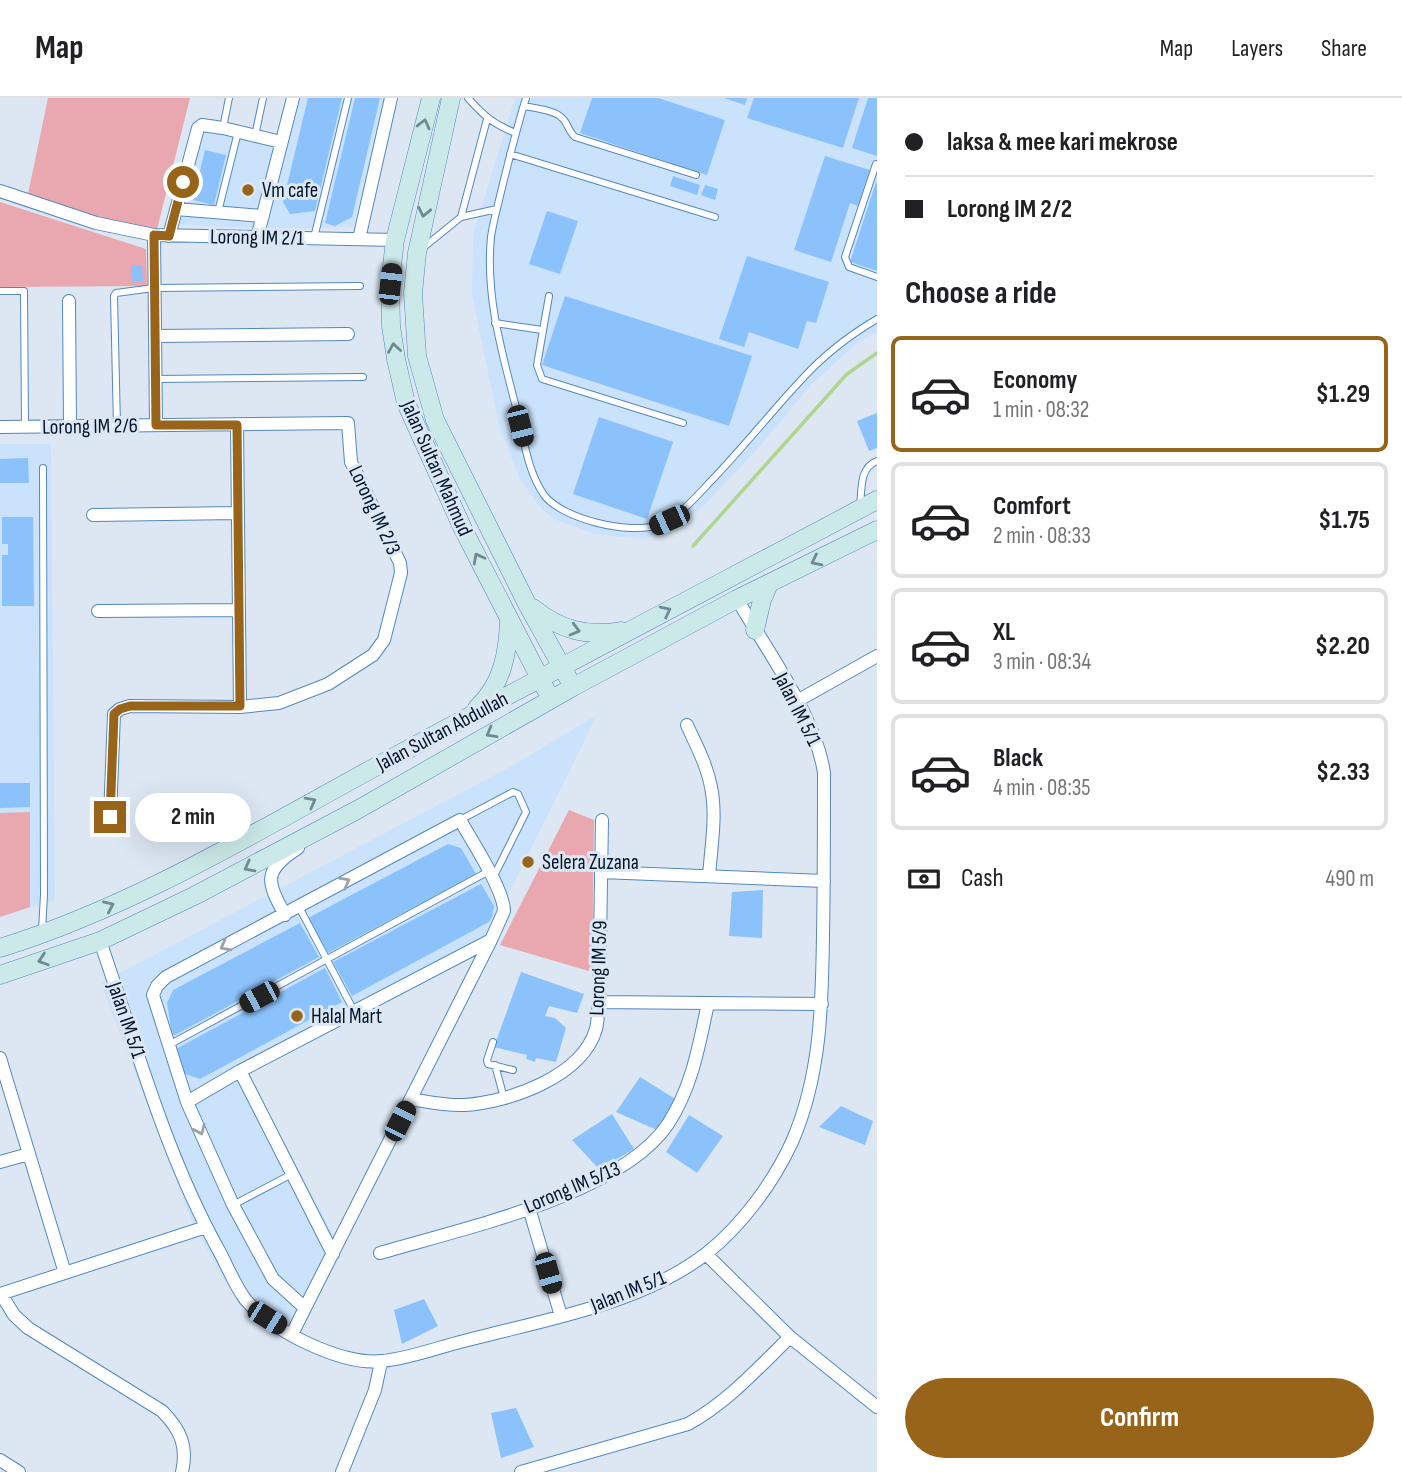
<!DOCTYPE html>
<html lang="en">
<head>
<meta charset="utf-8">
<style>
  :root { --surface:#fff; --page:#f2f2f2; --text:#202124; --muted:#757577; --line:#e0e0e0; --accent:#986419 }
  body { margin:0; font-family:"Sofia Sans Condensed",sans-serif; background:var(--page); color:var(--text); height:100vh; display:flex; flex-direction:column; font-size:26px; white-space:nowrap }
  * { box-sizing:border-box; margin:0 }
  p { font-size:23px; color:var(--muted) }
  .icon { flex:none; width:38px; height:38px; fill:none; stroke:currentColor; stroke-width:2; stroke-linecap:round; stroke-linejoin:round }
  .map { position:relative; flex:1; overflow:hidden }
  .side { display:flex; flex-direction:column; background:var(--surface); width:525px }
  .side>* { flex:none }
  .hud { display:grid; align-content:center; height:154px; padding:0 28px; background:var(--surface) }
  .end { position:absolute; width:32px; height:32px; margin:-16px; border:9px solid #986419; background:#fff; box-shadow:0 0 0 4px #fff }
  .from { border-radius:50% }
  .bubble { position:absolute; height:49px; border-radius:24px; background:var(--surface); box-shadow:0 7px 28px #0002; font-size:23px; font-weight:700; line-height:49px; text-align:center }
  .car { position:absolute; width:21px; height:42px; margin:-21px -10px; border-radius:9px; box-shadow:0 0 5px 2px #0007; background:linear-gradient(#222 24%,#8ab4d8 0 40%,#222 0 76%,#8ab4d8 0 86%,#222 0) }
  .hud b { display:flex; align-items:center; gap:24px; height:66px; font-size:26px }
  .hud b+b { border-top:2px solid var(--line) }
  .hud i { width:18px; height:18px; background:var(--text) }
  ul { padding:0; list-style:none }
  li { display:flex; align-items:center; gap:21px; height:116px; margin:0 14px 10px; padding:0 14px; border:4px solid var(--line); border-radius:10px }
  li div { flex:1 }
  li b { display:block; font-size:26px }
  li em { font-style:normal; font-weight:700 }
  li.current { border-color:var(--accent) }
  li>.icon { width:63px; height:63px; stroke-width:1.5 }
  h2 { padding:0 28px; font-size:32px; line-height:84px }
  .pay { display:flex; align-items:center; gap:18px; height:77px; padding:0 28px; font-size:26px }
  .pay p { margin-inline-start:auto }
  .button { display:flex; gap:14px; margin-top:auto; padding:14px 28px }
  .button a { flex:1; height:80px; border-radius:42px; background:var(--accent); color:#fff; font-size:28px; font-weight:700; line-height:80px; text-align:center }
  header { display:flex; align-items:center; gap:42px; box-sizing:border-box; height:98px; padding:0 35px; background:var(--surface); border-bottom:2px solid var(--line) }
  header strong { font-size:33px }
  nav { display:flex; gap:38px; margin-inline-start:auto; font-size:24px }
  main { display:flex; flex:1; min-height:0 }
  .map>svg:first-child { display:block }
  .built { fill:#cae2fc }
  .green { fill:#e9a7af }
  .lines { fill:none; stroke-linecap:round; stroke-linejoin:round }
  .stream { stroke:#b1d58f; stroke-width:3.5 }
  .building { fill:#8bc2fc }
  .lane-casing { stroke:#5488bd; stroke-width:8 }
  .street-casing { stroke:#5488bd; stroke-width:14 }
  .secondary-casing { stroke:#5488bd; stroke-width:19 }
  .lane { stroke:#fff; stroke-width:6 }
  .street { stroke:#fff; stroke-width:12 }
  .secondary { stroke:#cbe9e8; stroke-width:18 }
  .oneway { stroke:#718a92 }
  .oneway2 { stroke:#9aa1aa }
  .route { stroke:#986419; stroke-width:9 }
  .poi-dot { fill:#986419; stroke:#dce7f3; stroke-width:2.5 }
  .labels { text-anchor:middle; stroke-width:6; stroke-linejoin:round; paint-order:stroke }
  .poi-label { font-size:21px; fill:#02152a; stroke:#dce7f3; text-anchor:start }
  .street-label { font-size:21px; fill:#02152a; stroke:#dce7f3 }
</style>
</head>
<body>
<header>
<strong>Map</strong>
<nav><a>Map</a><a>Layers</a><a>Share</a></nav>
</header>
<main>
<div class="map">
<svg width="877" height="1374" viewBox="0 0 877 1374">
  <rect width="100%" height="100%" fill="#dce7f3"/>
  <path class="built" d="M298,0h89l-34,129 -80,2 -107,-5 27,-101 93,22z
    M515,0h362v234l-21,12 -44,40 -58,69 -51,53 -28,23 -16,7 -18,3 -46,-5 -39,-14 -13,-10 -22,-29 -21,-51 -28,-135 1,-60z
    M0,346h51l4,456 -55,17z
    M597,617l-118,239 -231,120 88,166 -49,100 -48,-35 -45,-78 -93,-244 411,-217z"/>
  <path class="green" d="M48,0h142l-35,139 -127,-43z
    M0,104l146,47 1,37 -147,1z
    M569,712l25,10 -2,152 -92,-27z
    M30,714v95l-30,10v-104z"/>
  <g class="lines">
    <path class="stream" d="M693,448l154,-172 30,-21"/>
  </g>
  <path class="building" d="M308,0h34l-27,113 -25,3 -7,-12z
    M355,0h25l-28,119 -17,9 -10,-3z
    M592,0h66l67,22 -18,55 -127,-42z
    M724,0h23l-2,7z
    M754,0h105l-16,50 -96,-30z
    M868,0h9v58l-25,-8z
    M205,52l21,5 -12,50 -21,-5z
    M825,58l45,14 -12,36 -8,-3 -19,59 -37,-12z
    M673,78l27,9 -3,10 -27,-9z
    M876,84l1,1v88l-27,-9z
    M242,87l14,3 -1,7 -15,-3z
    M705,87l13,4 -3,11 -14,-5z
    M547,113l31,10 -18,53 -31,-10z
    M747,158l82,26 -13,41 -9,-2 -9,28 -49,-17 -5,15 -25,-8z
    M131,167h11l1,16h-11z
    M565,198l187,60 -23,70 -187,-61z
    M877,315v35l-8,3 -12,-30z
    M599,319l74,25 -26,77 -74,-25z
    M28,360l1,25h-29v-24z
    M2,419h31l1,89h-32v-51h6v-11h-6z
    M0,685h30v24l-30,1z
    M448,746l13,4 15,26 -148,79 -20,-35z
    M481,786l13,22 -2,11 -3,5 -137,74 -19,-34z
    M763,792l-1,48 -33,-2 3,-44z
    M300,825l19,34 -144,78 -3,-1 -5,-31 6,-13z
    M325,870l17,34 -142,77 -15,-5 -8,-12 -1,-13z
    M521,874l63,22 -7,19 -28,-7 -4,10 10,2 11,10 -10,34 -20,-4 -1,4 -9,-3 1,-4 -33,-8z
    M640,979l37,23 -20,30 -41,-18z
    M841,1008l32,15 -8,24 -46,-18z
    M612,1016l22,35 -35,20 -27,-29z
    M689,1017l34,21 -26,37 -31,-21z
    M424,1201l14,27 -36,18 -8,-34z
    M516,1310l18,39 -33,11 -10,-45z"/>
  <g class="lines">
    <defs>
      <path id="lane" d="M468,0c15,17 26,27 48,35
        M526,0c-10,32 -18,65 -26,98 -3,13 -7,27 -9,41 -6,61 12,119 27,178 6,26 10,57 26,80 18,24 85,40 114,30 20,-7 38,-28 53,-44 32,-33 60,-69 92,-103 21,-23 47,-43 74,-59
        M524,8c10,2 31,4 38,12 6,5 6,13 13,19l121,38
        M223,30l6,-30
        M255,38l8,-38
        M510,56l205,63
        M876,66l-31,93 4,10 28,10
        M218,114l20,-80
        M461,119l26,-98
        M314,140l34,-140
        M424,149l37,-30 36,-8
        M0,193h24l1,136
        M549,198l-12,69 5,14 141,44
        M495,225l47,7
        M155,281l208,-2
        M117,328l-3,-130 2,-3 38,-5 206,-2
        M860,409c2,-18 -1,-39 17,-46
        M460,722l53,-28 5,2 8,18 -33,66
        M299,809l55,104
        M42,832l2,-35 -1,-427
        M493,944l-6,18 1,4 25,6
        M167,948l322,-175
        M495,967l9,33
        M233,1107l59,-31"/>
      <path id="street" d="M0,93l96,32 58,12 241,5
        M176,111l87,7
        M154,137l2,190
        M169,138l29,-108 4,-3 21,3 58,14
        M257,140l36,-140
        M359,141l32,-141
        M69,203l1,125
        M155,238l193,-2
        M237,327l3,282
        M0,329l348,-4 3,39 49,101 1,10 -17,67 -11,15 -45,29 -49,19 -39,4 -110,-1 -10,3 -6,5 -4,103
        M93,417l145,-2
        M98,513l141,-1
        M797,603l80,-45
        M687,627c9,20 20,40 24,62 6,29 0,60 -2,89
        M601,774l223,9
        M285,817c-18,-33 -23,-44 13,-67
        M100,843c36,104 65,212 118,308 9,16 16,35 27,50 25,31 97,67 137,62 26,-2 57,-14 82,-20 79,-21 178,-37 243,-88 35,-28 66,-70 85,-111 29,-66 30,-137 31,-207 1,-54 1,-108 1,-162 -8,-56 -58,-124 -87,-174
        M599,904l223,2
        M0,960l65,215
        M240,973l93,183
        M411,1001c18,3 36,7 54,6 44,-3 117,-28 131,-76 2,-8 2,-18 3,-27l3,-182
        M187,1004l53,-31 251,-131
        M0,1064l29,-8
        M529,1110l32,108
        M380,1155c80,-24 241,-58 288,-129 24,-37 31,-78 40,-121
        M706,1156l84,83 87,70
        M0,1196l206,-67
        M1,1196l13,21 14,13 134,83c18,18 26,35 20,61
        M292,1236l13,-26 186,-368 13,-29c0,-21 -32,-70 -44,-91l-294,157 -9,9 -4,9 34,107 46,103 40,74 32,29
        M0,1362l19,12
        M342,1374l33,-82 6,-28
        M521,1374l167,-48c40,-22 70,-56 102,-87"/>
      <path id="secondary" d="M431,0l-36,142 -5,43 1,43 5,33 10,44 57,126 83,161
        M451,0l-34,155 -4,40 4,63 18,64 92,184 41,74
        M533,510c27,22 54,29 88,23
        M755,532l7,-30 7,-16
        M477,610c26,-24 31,-56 32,-89
        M0,850c138,-43 264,-121 390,-189 162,-88 325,-173 487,-259
        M0,877l100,-34 94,-45 163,-86 216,-123 164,-88 140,-69"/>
    </defs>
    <use href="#lane" class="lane-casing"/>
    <use href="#street" class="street-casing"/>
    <use href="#secondary" class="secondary-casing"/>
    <use href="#lane" class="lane"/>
    <use href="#street" class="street"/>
    <use href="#secondary" class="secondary"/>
  </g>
  <defs><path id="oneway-chevron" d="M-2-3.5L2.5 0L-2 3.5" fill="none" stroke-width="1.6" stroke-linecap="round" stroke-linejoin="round" transform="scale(1.75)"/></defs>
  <g class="oneway">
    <use href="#oneway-chevron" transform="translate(424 26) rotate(-76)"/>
    <use href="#oneway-chevron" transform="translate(424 114) rotate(102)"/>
    <use href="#oneway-chevron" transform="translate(394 250) rotate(-99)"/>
    <use href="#oneway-chevron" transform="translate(478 460) rotate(-118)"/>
    <use href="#oneway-chevron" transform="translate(816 463) rotate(154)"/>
    <use href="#oneway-chevron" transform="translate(666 513) rotate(-27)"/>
    <use href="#oneway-chevron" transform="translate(575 532) rotate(15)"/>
    <use href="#oneway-chevron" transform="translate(491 635) rotate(150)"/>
    <use href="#oneway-chevron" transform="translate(311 704) rotate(-28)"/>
    <use href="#oneway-chevron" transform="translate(249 769) rotate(152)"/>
    <use href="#oneway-chevron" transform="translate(109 808) rotate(-24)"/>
    <use href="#oneway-chevron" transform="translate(43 862) rotate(162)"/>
  </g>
  <g class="oneway2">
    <use href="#oneway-chevron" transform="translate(345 784) rotate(-28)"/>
    <use href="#oneway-chevron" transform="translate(225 848) rotate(152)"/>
    <use href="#oneway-chevron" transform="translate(200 1032) rotate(66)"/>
  </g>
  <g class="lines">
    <path class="route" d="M110,719l4,-103 6,-5 10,-3h110l-3,-281h-81l-2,-190 15,1 14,-54"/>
  </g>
  <g class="poi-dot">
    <circle cx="248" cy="92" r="7"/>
    <circle cx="528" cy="764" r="7"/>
    <circle cx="297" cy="918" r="7"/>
  </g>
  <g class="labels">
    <g class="poi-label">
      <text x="262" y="99">Vm cafe</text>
      <text x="542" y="771">Selera Zuzana</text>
      <text x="311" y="925">Halal Mart</text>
    </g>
    <g class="street-label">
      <text transform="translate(257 139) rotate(1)" y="7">Lorong IM 2/1</text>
      <text transform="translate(90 328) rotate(-1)" y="7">Lorong IM 2/6</text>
      <text transform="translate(437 370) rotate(66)" y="7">Jalan Sultan Mahmud</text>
      <text transform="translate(375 412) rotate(65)" y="7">Lorong IM 2/3</text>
      <text transform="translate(798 611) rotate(63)" y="7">Jalan IM 5/1</text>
      <text transform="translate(442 633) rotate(-28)" y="7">Jalan Sultan Abdullah</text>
      <text transform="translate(598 870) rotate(-88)" y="7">Lorong IM 5/9</text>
      <text transform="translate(127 922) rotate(71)" y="7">Jalan IM 5/1</text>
      <text transform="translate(572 1089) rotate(-23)" y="7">Lorong IM 5/13</text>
      <text transform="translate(628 1193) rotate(-22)" y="7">Jalan IM 5/1</text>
    </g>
  </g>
</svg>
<i class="end from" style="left:183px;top:84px"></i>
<i class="end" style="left:110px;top:719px"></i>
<div class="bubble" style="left:135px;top:695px;width:116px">2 min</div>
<i class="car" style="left:390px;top:186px;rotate:6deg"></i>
<i class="car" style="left:520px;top:328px;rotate:166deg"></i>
<i class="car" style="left:669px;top:422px;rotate:246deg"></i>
<i class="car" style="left:259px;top:899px;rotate:242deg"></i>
<i class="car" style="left:400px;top:1023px;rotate:27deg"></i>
<i class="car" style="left:548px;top:1175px;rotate:164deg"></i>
<i class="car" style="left:267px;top:1220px;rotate:122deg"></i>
</div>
<section class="side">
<div class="hud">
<b><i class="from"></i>laksa &amp; mee kari mekrose</b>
<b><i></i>Lorong IM 2/2</b>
</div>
<h2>Choose a ride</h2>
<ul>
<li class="current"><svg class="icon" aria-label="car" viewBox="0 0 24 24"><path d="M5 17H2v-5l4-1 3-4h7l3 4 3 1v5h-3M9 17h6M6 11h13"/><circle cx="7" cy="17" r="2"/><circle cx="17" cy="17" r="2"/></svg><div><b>Economy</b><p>1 min · 08:32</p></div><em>$1.29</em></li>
<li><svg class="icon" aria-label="car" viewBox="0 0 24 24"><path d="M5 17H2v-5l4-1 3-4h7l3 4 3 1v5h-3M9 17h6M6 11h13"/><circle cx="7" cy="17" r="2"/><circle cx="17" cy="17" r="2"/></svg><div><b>Comfort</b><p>2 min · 08:33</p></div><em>$1.75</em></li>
<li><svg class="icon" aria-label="car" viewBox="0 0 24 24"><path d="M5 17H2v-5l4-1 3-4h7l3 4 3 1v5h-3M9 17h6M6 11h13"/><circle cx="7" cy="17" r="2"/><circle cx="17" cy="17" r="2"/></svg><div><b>XL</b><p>3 min · 08:34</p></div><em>$2.20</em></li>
<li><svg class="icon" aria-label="car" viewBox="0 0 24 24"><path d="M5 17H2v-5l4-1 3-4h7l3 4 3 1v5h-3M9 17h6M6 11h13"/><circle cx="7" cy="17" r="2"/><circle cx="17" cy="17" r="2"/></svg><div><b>Black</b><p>4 min · 08:35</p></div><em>$2.33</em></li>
</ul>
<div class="pay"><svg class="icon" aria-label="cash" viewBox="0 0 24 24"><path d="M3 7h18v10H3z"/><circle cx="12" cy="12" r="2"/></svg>Cash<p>490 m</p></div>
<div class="button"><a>Confirm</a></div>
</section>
</main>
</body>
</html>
